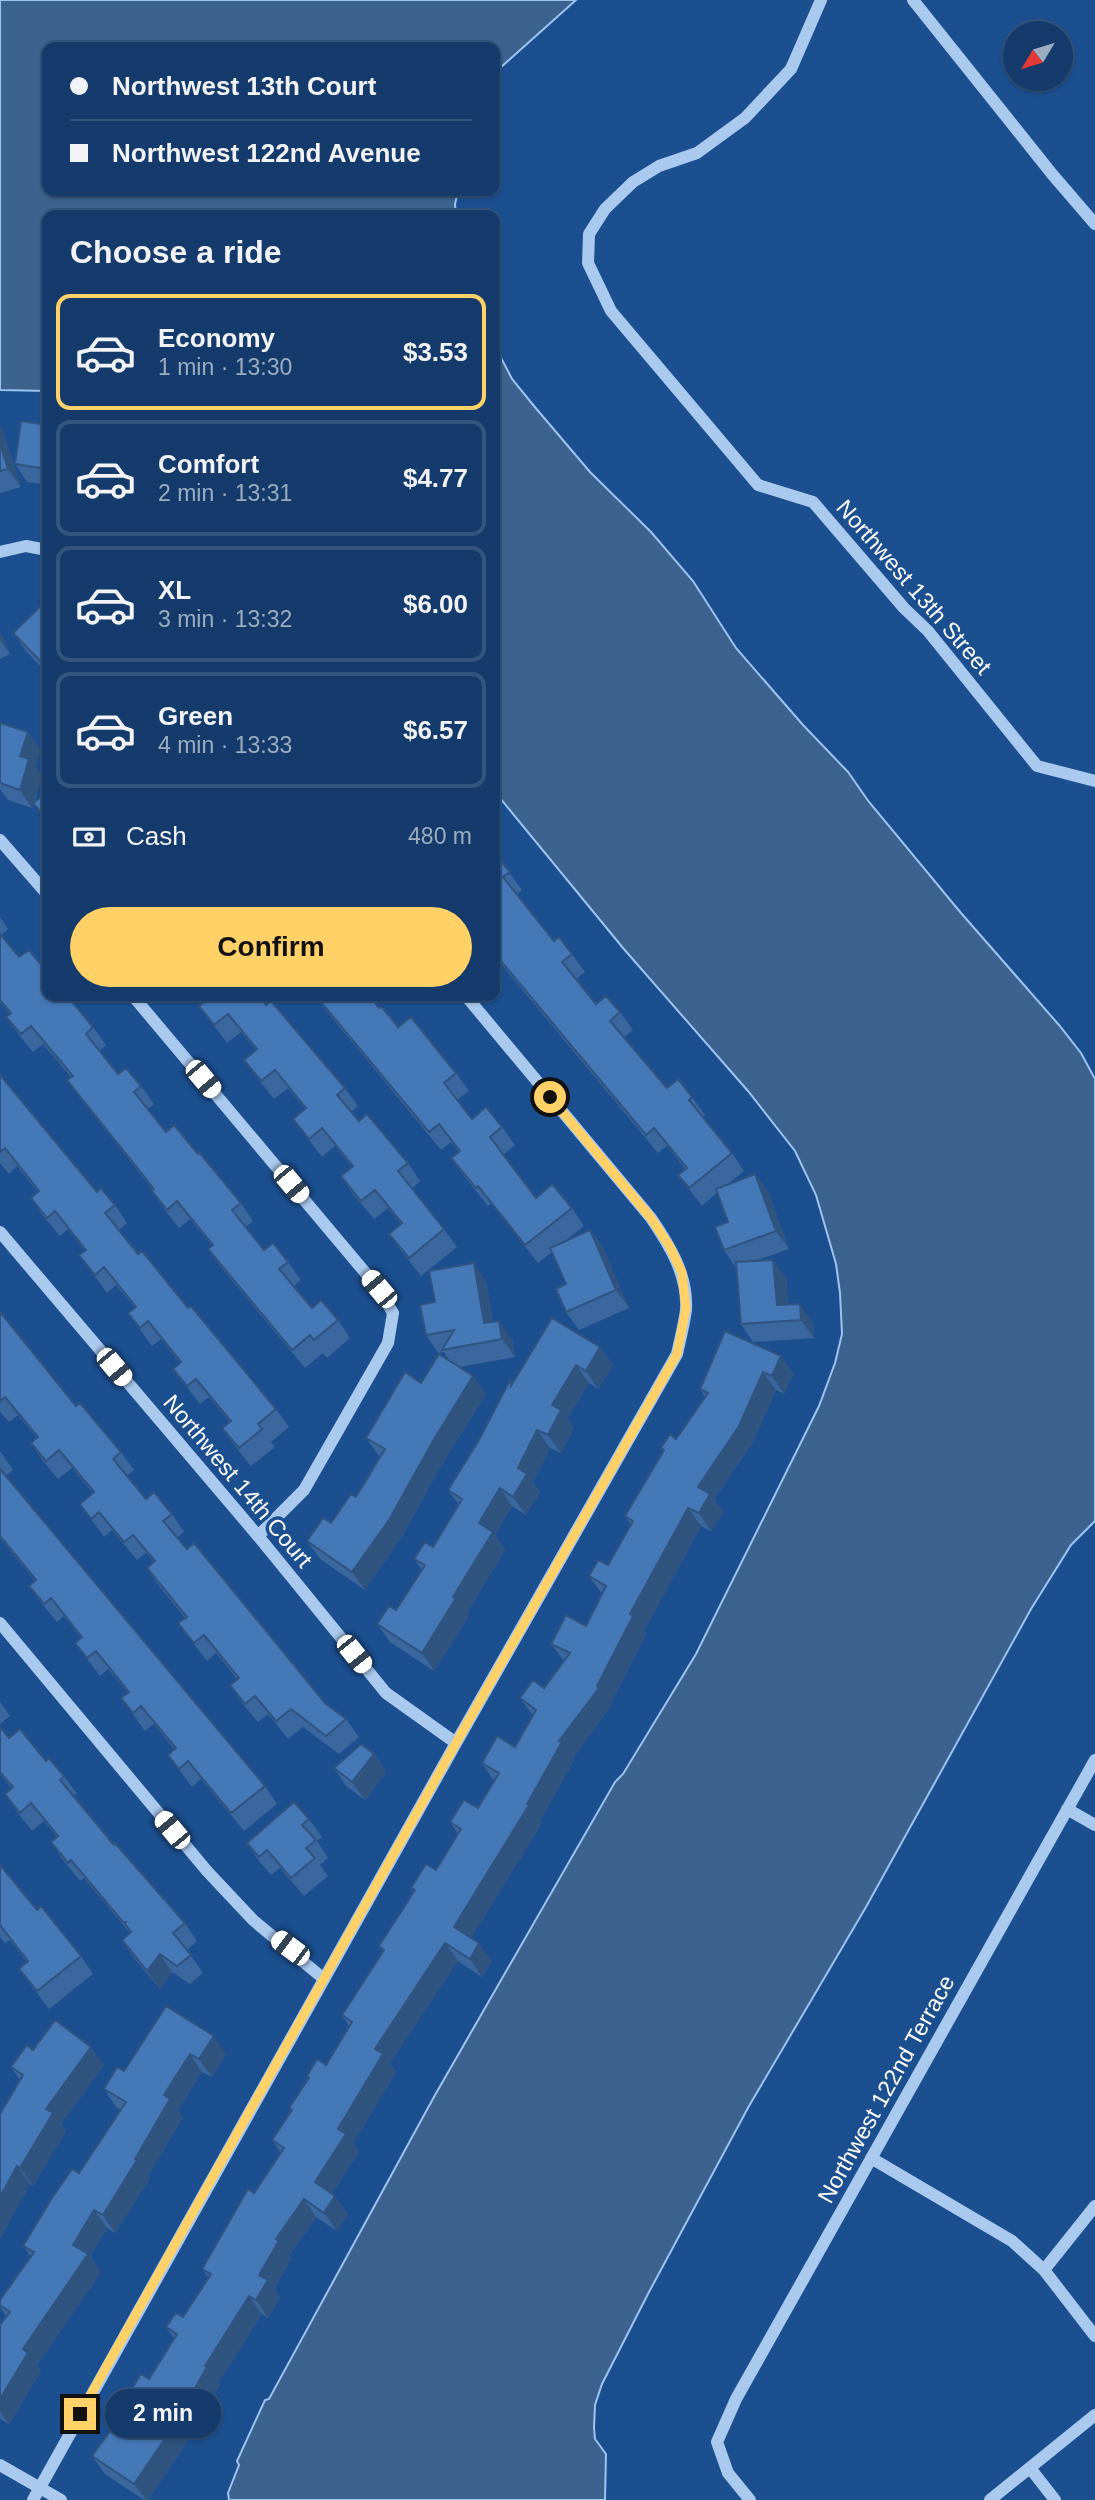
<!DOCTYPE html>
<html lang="en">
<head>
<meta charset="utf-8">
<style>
  :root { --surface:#143b6b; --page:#214673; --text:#f1f3f6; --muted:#9dadc1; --line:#33557e; --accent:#ffd166 }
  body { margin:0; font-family:Helvetica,sans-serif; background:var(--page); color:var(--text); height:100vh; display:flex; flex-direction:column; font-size:26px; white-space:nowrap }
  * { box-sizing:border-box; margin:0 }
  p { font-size:23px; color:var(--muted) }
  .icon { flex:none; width:38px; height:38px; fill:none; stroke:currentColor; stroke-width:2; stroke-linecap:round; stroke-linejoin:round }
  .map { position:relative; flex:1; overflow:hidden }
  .side { position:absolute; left:42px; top:210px; width:458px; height:791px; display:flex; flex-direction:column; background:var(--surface); border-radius:14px; box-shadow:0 2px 5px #0004,0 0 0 2px var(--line) }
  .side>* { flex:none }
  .hud { position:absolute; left:42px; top:42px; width:458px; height:154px; border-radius:14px; box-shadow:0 2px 5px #0004,0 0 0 2px var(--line); display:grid; align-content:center; height:154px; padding:0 28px; background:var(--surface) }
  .needle { width:46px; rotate:232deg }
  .fabs { position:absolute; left:1003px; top:21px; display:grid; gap:14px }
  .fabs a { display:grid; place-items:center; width:70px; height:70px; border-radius:50%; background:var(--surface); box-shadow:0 2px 5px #0004,0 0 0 2px var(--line); font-size:35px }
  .end { position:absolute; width:32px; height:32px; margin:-16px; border:9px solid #ffd166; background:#111; box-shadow:0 0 0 4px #111 }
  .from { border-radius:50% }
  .bubble { position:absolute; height:49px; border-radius:24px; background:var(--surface); box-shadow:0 2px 5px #0004,0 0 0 2px var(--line); font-size:23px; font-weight:600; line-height:49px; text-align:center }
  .car { position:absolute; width:21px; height:42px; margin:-21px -10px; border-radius:9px; box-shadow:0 0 5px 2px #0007; background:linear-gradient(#fff 24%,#345 0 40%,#fff 0 76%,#345 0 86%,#fff 0) }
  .hud b { display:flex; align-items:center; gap:24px; height:66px; font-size:26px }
  .hud b+b { border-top:2px solid var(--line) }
  .hud i { width:18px; height:18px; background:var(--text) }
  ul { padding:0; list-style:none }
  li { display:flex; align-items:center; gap:21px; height:116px; margin:0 14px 10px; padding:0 14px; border:4px solid var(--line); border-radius:14px }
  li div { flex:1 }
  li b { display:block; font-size:26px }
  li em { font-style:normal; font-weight:600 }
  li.active { border-color:var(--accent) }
  li>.icon { width:63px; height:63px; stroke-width:1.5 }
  h2 { padding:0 28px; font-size:32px; line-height:84px }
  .pay { display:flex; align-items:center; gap:18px; height:77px; padding:0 28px; font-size:26px }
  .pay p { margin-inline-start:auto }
  .cta { display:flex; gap:14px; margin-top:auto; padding:14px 28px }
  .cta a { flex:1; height:80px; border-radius:42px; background:var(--accent); color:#111; font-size:28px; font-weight:600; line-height:80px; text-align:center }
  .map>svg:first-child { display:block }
  .water { fill:#3c6290; stroke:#9cc4f0; stroke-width:2 }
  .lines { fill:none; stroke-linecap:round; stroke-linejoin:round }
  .minor { stroke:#a9c9ee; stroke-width:12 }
  .wall { fill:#3a679d }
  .shaded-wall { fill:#305480 }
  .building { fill:#4478b7; stroke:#305480; stroke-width:2 }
  .route { stroke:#ffd166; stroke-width:9 }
  .labels { text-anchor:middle; stroke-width:7; stroke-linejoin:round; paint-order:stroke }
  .street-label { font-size:23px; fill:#fff; stroke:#1b4f8f }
</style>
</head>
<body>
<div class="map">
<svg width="1095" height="2500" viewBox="0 0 1095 2500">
  <rect width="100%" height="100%" fill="#1b4f8f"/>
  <path class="water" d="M0,0h576l-76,68 -5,8v-29h-448v144h411l-3,13 1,11h-409v176l-47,-1z
    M495,346l17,33 22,27 56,66 61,60 42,49 43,67 67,77 45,47 21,30 92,111 98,112 22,28 14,26v442l-24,24 -40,64 -165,298 -117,199 -100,186 -47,92 -7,21 -1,23 1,11 11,15 -1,46h-376l-1,-7 11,-28 -2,-4 28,-61 4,-1 166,-304 180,-313 8,-8 73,-120 123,-248 16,-43 7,-29 -2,-41 -4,-29 -20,-69 -21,-44 -47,-60 -125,-143 -128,-156z"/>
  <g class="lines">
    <path class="minor" d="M821,0l-30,69 -46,49 -48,35 -38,13 -26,16 -28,27 -16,25 -1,29 23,48 147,174 55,17 91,106 24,23 109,135 58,15
      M913,0l139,174 43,50
      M0,552l26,-6 21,4
      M0,840l47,54
      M133,996l246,293 14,24 -5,30 -84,147 -46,46
      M0,1232l258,304 128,157 70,50
      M0,1623l207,248 46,49 71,59
      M1067,1809l28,16
      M871,2158l141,83 32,29 51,66
      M1044,2270l51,-64
      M0,2465l61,35
      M1030,2468l25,32
      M33,2500l423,-757 221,-389c3,-14 7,-29 9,-44 2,-35 -16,-64 -35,-92l-185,-222
      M750,2500l-22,-27 -11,-31 19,-43 359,-639
      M990,2500l105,-85"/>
  </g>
  <path class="wall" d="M47,425v60l-20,-3 -12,-18z
    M0,426l2,3 19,58 -21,6z
    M47,605v68l-21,-22 -13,-18z
    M0,631l10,23 -10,5z
    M0,723l28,9 13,18 -6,17 7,10 -8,26 13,-11v31l-13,-19 -2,4 -24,-8 -8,-11z
    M495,854l27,36 -5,4 37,47 18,13 13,18 -9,7 20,25 24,8 13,18 -9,7 43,51 25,9 13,18 -2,2 29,36 12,18 -16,13 27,-10 13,18 21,57 -34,12 18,-1 13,18 2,27 25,17 1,16 -61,4 -12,-18 -5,-56 -12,-18 4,-28 -11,-29 -15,13 -24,-31 7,-6 -18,-23 -9,7 -152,-183 -11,-15 5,-9 -5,-6z
    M0,917l8,12 -7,6 18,22 74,70 13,18 -7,6 19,23 23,12 13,18 -7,6 19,22 32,22 43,49 12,18 -7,6 18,23 24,12 13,18 -7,6 18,22 26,12 12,18 -23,20 -4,-5 -18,15 -84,-101 -13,-18 4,-3 -22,-27 -11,9 -15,-19 -12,-18 1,-1 -73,-92 -13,-18 4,-3 -28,-33 -10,8 -14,-17 -13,-18 4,-3 -10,-12z
    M202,996h57l86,92 13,18 -7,6 8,9 49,42 12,18 -8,8 32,40 13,18 -36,29 -19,-24 -13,-18 12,-10 -13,-16 -14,11 -21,-25 -12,-18 11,-9 -17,-21 -13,11 -29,-38 12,-10 -17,-21 -14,11 -17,-21 -13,-18 12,-10 -15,-18 -14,11 -28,-37 7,-5z
    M316,996l63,12 19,19 58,46 13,18 -12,9 15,19 30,8 13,18 -12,10 33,43 36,10 12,18 -19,15 25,-11 13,18 26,60 -50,22 -13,-18v-28l-14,-32 -14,11 -47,-59 -3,2 -24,-30 -13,-18 8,-6 -8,-10 -10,8 -116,-141z
    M0,1075l97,117 18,13 12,18 -8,7 19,24 50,54 88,101 13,18 -18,15 4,5 -24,19 -16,-20 -13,-18 8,-6 -21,-25 -9,7 -27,-35 7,-6 -19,-24 -9,7 -24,-33 7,-5 -19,-23 -9,8 -28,-38 6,-4 -17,-22 -8,7 -17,-20 -12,-18 7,-6 -21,-26 -8,8 -9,-11z
    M486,1281l7,41 19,17 3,18 -56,10 14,9 13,18 -41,65 -44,79 -36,52 -45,-31 -13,-18 24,-18 25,-26 24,-40 -14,-19 55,-55 29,-21 -6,-10 -6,1 -12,-18 9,-33z
    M0,1312l76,94 45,46 13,18 -7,6 19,23 26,15 12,18 -7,6 148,165 21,16 13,18 -20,17 -36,-27 -15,12 -20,-25 -10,8 -16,-19 -12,-18 7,-6 -21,-26 -9,8 -29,-38 7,-5 -26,-32 -12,-18 7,-6 -8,-9 -9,7 -25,-30 -8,7 -24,-33 13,-11 -21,-25 -14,11 -15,-18 -12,-18 6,-5 -19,-23 -9,7 -9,-10z
    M600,1347l13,18 -15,24 -9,-6 -22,36 7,9 -13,25 -11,-5 -17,34 7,10 -14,23 -14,-9 -17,29 10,15 -38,63 2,3 -35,55 -44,-29 -13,-18 19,-14 26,-40 -8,-11 19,-12 26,-42 -11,-15 64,-107z
    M781,1356l12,18 -9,20 -8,-4 -24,54 -38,55 9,13 -12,19 -10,-5 -57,105 2,3 -36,70 1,2 -38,52 1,2 -34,61 2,2 -71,115 21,23 -10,16 -24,-16 -68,102 6,9 -43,71 6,9 -27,41 16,21 -11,17 -21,-14 -27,39 2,3 -17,30 6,9 -12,20 -6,-4 -44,69 2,2 -37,63 -35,52h-4l-39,-26 -13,-18 44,-61 -4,-6 17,-10 25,-40 -8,-12 17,-10 25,-40 -6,-8 79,-116 -9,-13 19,-29 -2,-3 19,-30 -1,-2 19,-11 23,-39 -7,-11 41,-63 -4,-6 35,-54 -3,-4 25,-18 22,-36 -8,-12 28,-14 16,-27 -12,-18 33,-16 18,-31 -13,-18 24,-10 20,-27 -13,-17 35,-18 16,-32 -13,-18 19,-11 23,-40 -6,-9 38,-65 -2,-3 15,-9 29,-42 -5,-8z
    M0,1451l13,19 -7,6 259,310 12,18 -33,27 -43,-52 -9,8 -24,-32 6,-6 -20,-25 -9,7 -24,-33 7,-5 -20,-24 -8,7 -25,-33 6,-5 -17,-22 -7,6 -15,-18 -13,-18 6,-5 -35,-43z
    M0,1702l10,14 -10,8z
    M0,1727l9,11 37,23 18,15 13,18 -3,2 40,49 71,78 12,18 -10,9 16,23 -13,11 -18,-12 -12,17 -26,-31 -12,-18 8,-7 -46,-55 -4,3 -17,-21 -12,-18 6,-5 -13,-16 -12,10 -15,-19 -12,-18 7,-5 -12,-15z
    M374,1754l12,18 -21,28 -19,-14 -12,-18z
    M309,1819l13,18 -5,4 11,17 -8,7 8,11 -24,20 -24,-28 -9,7 -12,-14 -12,-18z
    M0,1865l37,45 44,46 12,18 -44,35 -30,-40 8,-7 -17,-22 -5,3 -5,-6z
    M166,2006l60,48 -14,23 -10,-5 -24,38 5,7 -35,59 2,2 -35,55 -8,-5 -17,28 11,16 -64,93 4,6 -32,53 -9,-5v-94l6,-9 -6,-9v-7l31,-43 -8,-11 56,-73 42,-63 -5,-3 -12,-18 20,-18z
    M33,2050l71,15 -43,59 5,7 -33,55 -3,-2 -30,55v-125l20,-34 -9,-13z"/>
  <path class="shaded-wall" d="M0,426l2,3 19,58 -13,-18 -8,-25z
    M0,631l10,23 -10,-14z
    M28,732l13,18 -6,17 7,10 -10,31 -12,-18v-34z
    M755,1174l13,18 21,57 -13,-18z
    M590,1230l13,18 26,60 -13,-18z
    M773,1260l13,18 3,43 -12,-16z
    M474,1263l12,18 11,60 -13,-18z
    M800,1304l13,18 1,16 -13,-18z
    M499,1321l13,18 3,18 -13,-18z
    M600,1347l13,18 -15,24 -12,-18z
    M781,1356l12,18 -9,20 -12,-18z
    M576,1365l13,18 -22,36 7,9 -13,25 -13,-18 4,-30z
    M763,1372l13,18 -24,54 -38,55 9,13 -12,19 -12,-18 -1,-26z
    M473,1376l13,18 -41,65 -44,79 -36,52 -13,-18z
    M537,1430l13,18 -17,34 7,10 -14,23 -13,-18 5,-29z
    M500,1488l12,18 -17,29 10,15 -38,63 2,3 -35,55 -12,-18 31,-56 26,-74z
    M688,1508l13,18 -57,105 2,3 -36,70 1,2 -38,52 1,2 -34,61 2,2 -75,122 -13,-18 73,-123 32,-63 71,-127z
    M374,1754l12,18 -21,28 -13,-18z
    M445,1943l13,18 -68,102 6,9 -43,71 6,9 -31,48 -13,-18 60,-133z
    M479,1943l13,18 -10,16 -12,-18z
    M160,1954l12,18 -12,17 -13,-18z
    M214,2036l12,18 -14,23 -13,-18z
    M91,2047l13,18 -43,59 5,7 -33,55 -13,-18 26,-59z
    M190,2054l12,18 -24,38 5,7 -35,59 2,2 -35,55 -12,-18 32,-56 29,-64z
    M17,2166l13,18 -30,55v-42z
    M335,2196l13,18 -11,17 -13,-18z
    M304,2199l12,18 -27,39 2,3 -17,30 6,9 -12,20 -12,-18 3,-25 17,-36z
    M94,2210l13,18 -17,28 11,16 -64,93 4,6 -32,53 -9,-12v-13l73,-154z
    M249,2296l13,18 -44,69 2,2 -37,63 -35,52h-2l-12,-16 71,-118z"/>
  <path class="building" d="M21,421l26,4v44l-32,-5z
    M0,444l8,25 -8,2z
    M45,602l2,3v63l-34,-35z
    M0,723l28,9 -8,24 9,3 -9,31 -20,-7z
    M47,792v28l-14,-17z
    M495,854l15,18 -7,5 51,64 5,-4 13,17 -10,8 34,42 10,-8 14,16 -10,9 57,67 11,-9 14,18 -3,3 43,53 -43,35 -11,-13 9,-7 -33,-40 -8,7 -151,-181v-4l6,-5 -6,-7z
    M0,934l19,23 10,-7 18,22v24h20l26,31 -7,7 32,40 8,-6 15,18 -7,6 32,40 8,-7 24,29 1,-2 42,51 -9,7 32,40 9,-7 15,19 -9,7 33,39 9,-8 17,20 -24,20 -4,-5 -18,15 -84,-101 5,-4 -36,-44 -10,9 -15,-19 2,-2 -87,-109 6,-4 -42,-50 -10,8 -15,-17 5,-4 -11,-13z
    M204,996h55l7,9 5,-4 74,87 -8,7 22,26 8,-7 41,49 -10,8 46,58 -35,29 -20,-24 13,-11 -27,-33 -14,11 -20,-25 12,-10 -31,-38 -13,11 -16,-20 13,-11 -31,-38 -14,11 -17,-21 13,-11 -29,-35 -14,11 -15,-19 8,-6z
    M316,996h54l9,12 2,-2 17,21 13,-10 45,56 -12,10 28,36 14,-12 16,20 -12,10 46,61 16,-14 20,24 -47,37 -47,-59 -2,2 -25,-30 9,-7 -21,-27 -10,8z
    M0,1075l97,117 4,-4 14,17 -10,8 33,41 4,-3 46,57 3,-2 85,103 -18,15 4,5 -23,19 -17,-20 9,-7 -35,-42 -9,7 -14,-17 8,-7 -33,-41 -8,7 -12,-15 8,-6 -32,-40 -9,8 -16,-20 7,-5 -31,-39 -8,7 -16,-20 8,-7 -34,-43 -5,4z
    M755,1174l21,57 -52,19 -9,-23 13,-5 -12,-33z
    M590,1230l26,60 -50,22 -10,-23 10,-5 -16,-36z
    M773,1260l4,45 23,-1 1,16 -60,4 -5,-62z
    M474,1263l10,60 15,-2 3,18 -60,11 12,-20 -28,5 -6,-30 15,-3 -6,-31z
    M0,1312l76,94 4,-3 41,49 -8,7 33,40 8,-7 18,22 -9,7 24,28 7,-6 131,160 21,16 -20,17 -35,-27 -15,12 -21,-25 -10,8 -15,-19 9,-7 -35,-43 -10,8 -16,-20 9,-6 -40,-49 8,-7 -22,-26 -9,7 -25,-30 -8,7 -11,-15 14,-12 -35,-42 -13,11 -15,-18 7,-6 -33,-40 -5,4z
    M552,1318l48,29 -14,24 -10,-6 -24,40 9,5 -13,25 -11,-5 -19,38 9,6 -14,23 -13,-9 -21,35 14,9 -40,65 3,1 -34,55 -45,-29 12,-18 7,4 29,-45 -11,-6 11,-17 8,5 29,-48 -14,-9 31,-50 31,-60 1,6z
    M725,1331l56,25 -9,20 -9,-4 -24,54 -41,61 12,7 -11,19 -11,-5 -58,106 3,2 -36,70 2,2 -40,53 3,1 -35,62 2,1 -75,122 25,16 -9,16 -25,-16 -70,106 8,5 -45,75 8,5 -31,48 20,14 -11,17 -20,-14 -28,40 3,2 -20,34 9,5 -12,20 -7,-4 -44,70 2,1 -36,63 -37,54 -42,-28 46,-63 -6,-4 9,-15 8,5 28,-45 -11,-7 10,-14 7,4 28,-43 -9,-5 46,-80 6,4 30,-45 -12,-8 20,-30 -3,-2 20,-30 -2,-2 10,-17 9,6 26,-43 -10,-7 42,-65 -5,-4 36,-56 -4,-2 15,-24 10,6 25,-41 -11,-7 14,-22 14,8 21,-35 -17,-10 15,-27 18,11 21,-37 -16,-12 13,-18 11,8 26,-35 -19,-9 15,-29 20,11 20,-40 -17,-10 9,-16 10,5 25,-44 -8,-5 39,-66 -3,-2 9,-14 6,5 32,-46 -8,-4z
    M439,1354l34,22 -40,65 -44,79 -37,52 -45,-31 16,-23 8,5 20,-29 5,3 29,-48 -19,-11 39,-66 16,11z
    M0,1469l265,317 -34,27 -43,-52 -9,8 -11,-14 8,-7 -35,-42 -8,7 -12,-15 8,-6 -33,-41 -9,7 -12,-15 7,-6 -31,-39 -7,6 -15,-18 7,-6 -36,-44z
    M0,1727l9,11 11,-9 26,32 3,-3 15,18 -4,4 54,65 1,-2 70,80 -12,10 18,22 -14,11 -17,-12 -13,17 -25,-31 9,-8 -6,-8 1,-2h-3l-52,-62 -3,3 -17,-21 7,-6 -27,-33 -11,10 -15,-19 8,-7 -13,-15z
    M361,1744l13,10 -22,28 -18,-14z
    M294,1802l15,17 -7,6 14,15 -10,8 9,10 -24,20 -24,-28 -8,7 -12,-14z
    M0,1865l37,45 4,-4 40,50 -44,35 -18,-22 9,-8 -28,-36z
    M166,2006l48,30 -15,23 -9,-5 -26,41 6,4 -35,60 2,1 -34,55 -9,-5 -21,35 15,9 -65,95 5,4 -28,46v-74l10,-13 -10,-7v-5l34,-48 -11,-6 29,-48 20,-29 7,4 47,-71 -22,-13 13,-22 7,4z
    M55,2020l36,27 -45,62 7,4 -33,55 -3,-2 -17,31v-83l23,-39 -12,-8 16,-22 6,5z"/>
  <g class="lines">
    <path class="route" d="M80,2414l376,-671 221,-389 9,-46 -4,-35 -12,-26 -19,-29 -101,-121"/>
  </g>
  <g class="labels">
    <g class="street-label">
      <text transform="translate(914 587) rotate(49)" y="8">Northwest 13th Street</text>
      <text transform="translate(238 1481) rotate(50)" y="8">Northwest 14th Court</text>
      <text transform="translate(886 2089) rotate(-61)" y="8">Northwest 122nd Terrace</text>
    </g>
  </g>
</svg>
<div class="fabs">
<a><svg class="needle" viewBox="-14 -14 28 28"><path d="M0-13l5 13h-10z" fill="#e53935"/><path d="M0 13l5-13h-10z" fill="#9dadc1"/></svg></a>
</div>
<i class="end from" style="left:550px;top:1097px"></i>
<i class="end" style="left:80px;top:2414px"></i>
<div class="bubble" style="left:105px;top:2389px;width:116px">2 min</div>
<i class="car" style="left:203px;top:1079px;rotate:140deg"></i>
<i class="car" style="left:291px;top:1184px;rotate:140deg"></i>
<i class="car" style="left:379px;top:1289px;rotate:320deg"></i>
<i class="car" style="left:114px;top:1367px;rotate:140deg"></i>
<i class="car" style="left:354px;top:1654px;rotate:141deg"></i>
<i class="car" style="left:172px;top:1830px;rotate:320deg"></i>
<i class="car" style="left:290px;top:1948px;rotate:307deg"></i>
<div class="hud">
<b><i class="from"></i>Northwest 13th Court</b>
<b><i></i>Northwest 122nd Avenue</b>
</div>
<section class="side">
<h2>Choose a ride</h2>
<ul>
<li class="active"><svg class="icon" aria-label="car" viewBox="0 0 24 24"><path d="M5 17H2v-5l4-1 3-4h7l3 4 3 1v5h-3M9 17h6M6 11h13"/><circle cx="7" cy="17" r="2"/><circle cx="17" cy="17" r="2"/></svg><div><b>Economy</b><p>1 min · 13:30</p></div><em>$3.53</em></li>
<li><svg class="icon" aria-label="car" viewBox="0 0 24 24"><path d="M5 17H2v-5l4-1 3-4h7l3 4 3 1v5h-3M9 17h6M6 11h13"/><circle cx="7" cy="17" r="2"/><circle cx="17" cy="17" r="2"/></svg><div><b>Comfort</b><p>2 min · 13:31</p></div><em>$4.77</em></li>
<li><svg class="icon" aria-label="car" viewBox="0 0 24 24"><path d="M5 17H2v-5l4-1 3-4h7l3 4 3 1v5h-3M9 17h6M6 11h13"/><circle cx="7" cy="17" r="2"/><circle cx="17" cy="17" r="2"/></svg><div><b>XL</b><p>3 min · 13:32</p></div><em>$6.00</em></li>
<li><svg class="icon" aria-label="car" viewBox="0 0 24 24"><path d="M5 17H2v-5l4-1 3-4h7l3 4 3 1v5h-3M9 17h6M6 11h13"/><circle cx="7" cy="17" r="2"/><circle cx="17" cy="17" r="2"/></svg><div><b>Green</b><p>4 min · 13:33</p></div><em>$6.57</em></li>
</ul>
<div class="pay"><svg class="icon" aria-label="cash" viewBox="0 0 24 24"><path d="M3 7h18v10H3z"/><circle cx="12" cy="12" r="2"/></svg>Cash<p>480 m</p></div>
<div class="cta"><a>Confirm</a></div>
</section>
</div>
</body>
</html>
